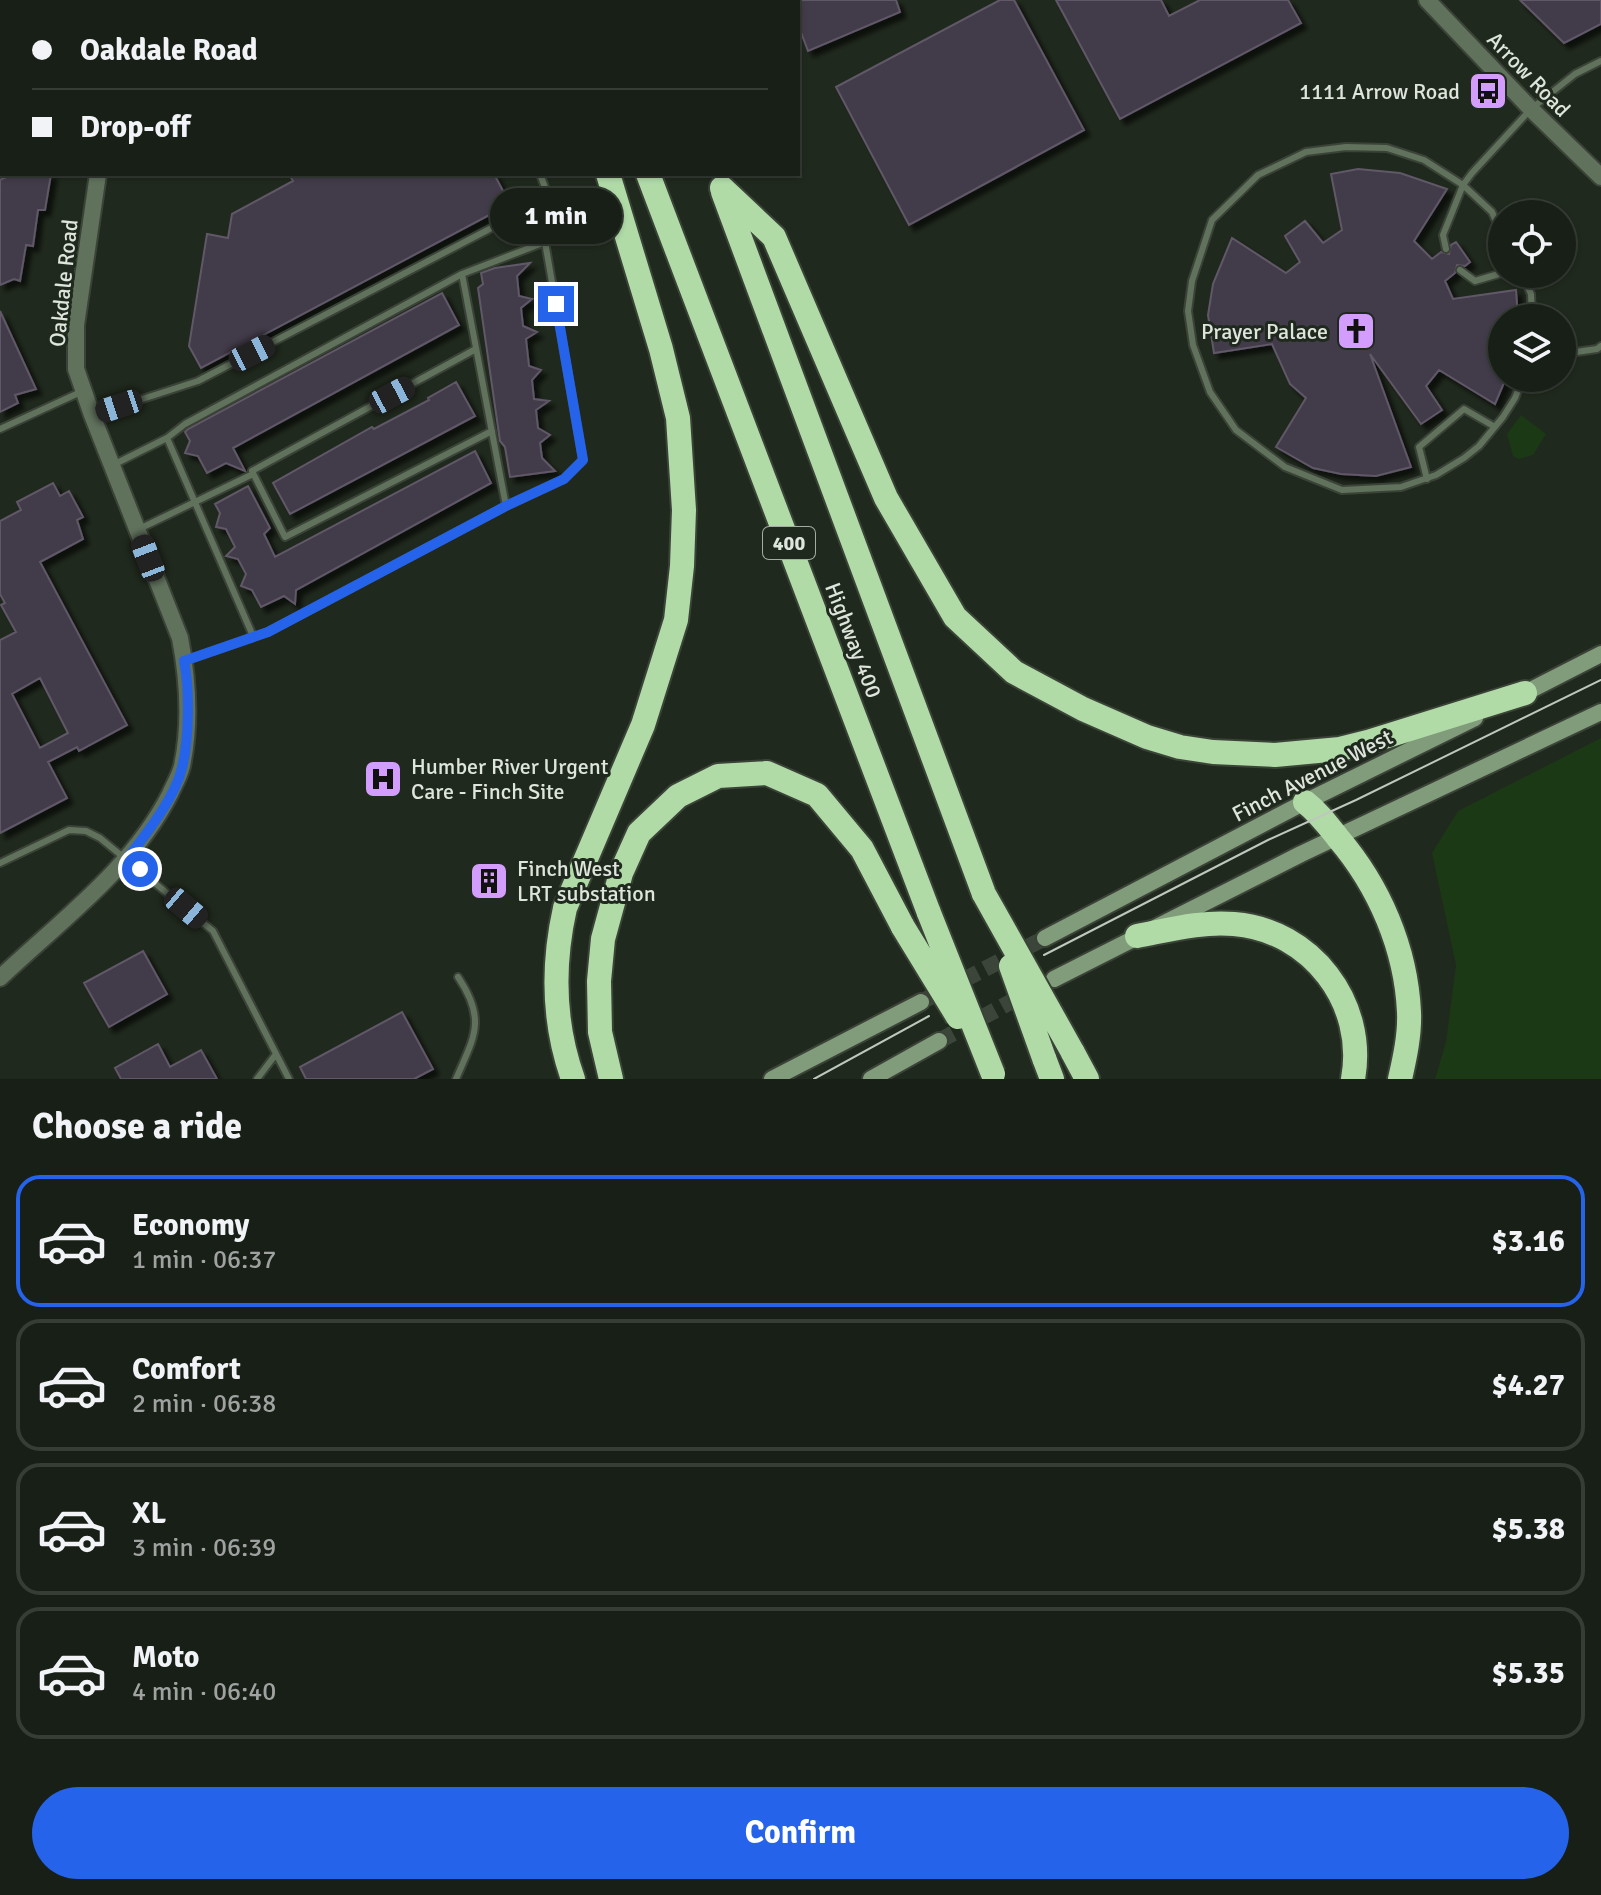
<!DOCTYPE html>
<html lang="en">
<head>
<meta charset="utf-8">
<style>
  :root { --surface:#181f16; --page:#21271f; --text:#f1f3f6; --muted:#9fa2a1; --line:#363d35; --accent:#2563eb }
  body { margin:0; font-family:Signika,sans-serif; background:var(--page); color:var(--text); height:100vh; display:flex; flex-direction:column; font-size:30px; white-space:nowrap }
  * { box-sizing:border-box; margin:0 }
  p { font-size:26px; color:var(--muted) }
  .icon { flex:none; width:44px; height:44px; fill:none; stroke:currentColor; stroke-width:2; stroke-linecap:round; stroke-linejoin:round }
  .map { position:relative; height:1079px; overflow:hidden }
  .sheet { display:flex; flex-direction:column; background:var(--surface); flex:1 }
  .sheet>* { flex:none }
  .guide { position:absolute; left:0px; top:0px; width:800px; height:176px; box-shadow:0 2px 6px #0004,0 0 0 2px var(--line); display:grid; align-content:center; height:176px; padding:0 32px; background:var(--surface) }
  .tools { position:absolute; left:1488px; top:200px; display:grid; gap:16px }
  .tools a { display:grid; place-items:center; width:88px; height:88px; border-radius:50%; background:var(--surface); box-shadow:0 2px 6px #0004,0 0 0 2px var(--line); font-size:40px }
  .end { position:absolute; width:36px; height:36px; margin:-18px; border:10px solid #2563eb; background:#fff; box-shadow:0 0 0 4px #fff }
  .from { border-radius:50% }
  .bubble { position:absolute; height:56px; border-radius:28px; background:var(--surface); box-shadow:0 2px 6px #0004,0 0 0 2px var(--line); font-size:26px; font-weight:700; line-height:56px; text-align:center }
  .car { position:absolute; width:24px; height:48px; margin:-24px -12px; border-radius:10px; box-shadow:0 0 6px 2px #0007; background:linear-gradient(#222 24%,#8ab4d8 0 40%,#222 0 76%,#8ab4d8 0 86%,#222 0) }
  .guide b { display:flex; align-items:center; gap:28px; height:76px; font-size:30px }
  .guide b+b { border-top:2px solid var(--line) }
  .guide i { width:20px; height:20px; background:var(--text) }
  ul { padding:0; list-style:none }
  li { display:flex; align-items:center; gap:24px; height:132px; margin:0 16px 12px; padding:0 16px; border:4px solid var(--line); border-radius:24px }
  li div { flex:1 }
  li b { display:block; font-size:30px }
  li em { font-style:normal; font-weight:700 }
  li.current { border-color:var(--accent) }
  li>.icon { width:72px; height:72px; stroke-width:1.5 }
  h2 { padding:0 32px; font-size:36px; line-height:96px }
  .button { display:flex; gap:16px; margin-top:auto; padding:16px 32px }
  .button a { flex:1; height:92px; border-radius:48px; background:var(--accent); color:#fff; font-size:32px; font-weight:700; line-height:92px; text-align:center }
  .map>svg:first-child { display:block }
  .green { fill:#1b3914 }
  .building { fill:#423a48; stroke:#605867; stroke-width:2; fill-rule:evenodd; filter:url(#shadow) }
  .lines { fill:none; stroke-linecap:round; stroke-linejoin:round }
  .secondary-tunnel { stroke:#3c453a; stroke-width:16; stroke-dasharray:16 8; stroke-linecap:butt }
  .service-casing { stroke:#3b4338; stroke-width:10 }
  .tertiary-casing { stroke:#3b4338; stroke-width:20 }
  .secondary-casing { stroke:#3b4338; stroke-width:20 }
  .motorway-casing { stroke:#3b4338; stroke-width:28 }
  .service { stroke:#60715c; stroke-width:6 }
  .tertiary { stroke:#60715c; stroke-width:16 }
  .secondary { stroke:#819c7a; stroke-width:16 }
  .motorway { stroke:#b0dba7; stroke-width:24 }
  .tram { stroke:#bfc7be; stroke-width:2 }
  .motorway-bridge-casing { stroke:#3b4338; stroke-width:28; stroke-linecap:butt }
  .motorway-bridge { stroke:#b0dba7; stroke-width:24 }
  .route { stroke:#2563eb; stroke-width:10 }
  .labels { text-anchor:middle; stroke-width:6; stroke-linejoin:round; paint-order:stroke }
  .shield { fill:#20291d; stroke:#a5ada3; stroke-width:2 }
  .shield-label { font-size:20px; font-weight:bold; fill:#dee5dd }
  .street-label { font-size:22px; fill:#dee5dd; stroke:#20291d }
  .poi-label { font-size:22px; fill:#dee5dd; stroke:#20291d; text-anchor:end }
</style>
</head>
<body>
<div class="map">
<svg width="1601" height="1079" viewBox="0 0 1601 1079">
  <defs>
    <filter id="shadow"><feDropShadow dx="5.5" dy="5.5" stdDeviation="2" flood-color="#0009"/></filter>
  </defs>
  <rect width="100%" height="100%" fill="#20291d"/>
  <path class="green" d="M1521,415l25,19 -13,21 -14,4 -6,-3 -6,-22z
    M1601,738v341h-166l11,-37 10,-77 -24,-112 26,-42z"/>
  <path class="building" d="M798,0h98l4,12 -92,39 -10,-27z
    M1000,0h14l70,130 -175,95 -73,-138z
    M1056,0h105l8,16 31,-16h88l13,23 -181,96z
    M1520,0h81v24l-37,19z
    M1358,169l42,4 47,16 -33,52 18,18 9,-7 8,2 2,-9 5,-3 14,20 -5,4 -8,-1 -2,8 -10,8 8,18 63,-9 2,28h-16v60h4l-11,26 -56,-34 -13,16 16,24 -21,14 -51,-70 41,113 -35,9 -35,-2 -28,-6 -37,-21 30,-49 -16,-14 -18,-40 -58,9 -6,-38 5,-31 19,-46 54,35 14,-11 -15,-26 20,-15 18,22 19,-13 -11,-56z
    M13,174h38l-6,36h-7l-5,36 -7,-1 -6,36 -6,-2 -14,6v-105z
    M289,174h205l16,30 -309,164 -12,-22 18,-112 21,4 4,-24 61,-33z
    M530,263l-13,13 2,20 13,3 -11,9 2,18 14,6 -11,7 3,27 12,4 -9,10 2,19 15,2 -13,9 2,18 12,7 -10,8 2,15 13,13 -45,6 -5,-30 -5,-6 -22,-153 5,-4 -2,-11 14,-5z
    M442,293l17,32 -226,123 12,23 -19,-8 -19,10 -9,-17 -13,-3 5,-12 -5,-9 3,-3z
    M0,311l36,78 -21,6 3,8 -18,9z
    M456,382l19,34 -185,98 -17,-31 99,-56 2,2 55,-29 -1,-2z
    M475,451l16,32 -195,107 -1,14 -11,-8 -23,11 -9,-17 -11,-4 5,-12 -8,-15 -12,-3 9,-9 -9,-18 -10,-2 4,-14 -5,-9 33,-18 22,42 -6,6 11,23z
    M53,483l7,13 9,-5 14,26 -6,3 6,19 -43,23 87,163 -48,26 -2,-4 -29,15 19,36 -67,35v-193l16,-8 -15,-27 4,-2 -5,-9v-73l21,-11 -4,-8zM40,678l28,55 -28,15 -28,-54z
    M143,951l24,43 -58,33 -25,-44z
    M402,1012l31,57 -19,10h-108l-6,-12z
    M158,1044l12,23 31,-17 16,29h-96l-6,-11z"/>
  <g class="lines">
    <path class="secondary-tunnel" d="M921,1002l124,-64
      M939,1041l90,-49"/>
    <defs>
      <path id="service" d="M475,0l1,2
        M0,147l2,-1
        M0,169l2,-1
        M1502,235l-10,-23 -29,-27 -39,-25 -37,-12 -41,-1 -40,5 -48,23 -46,45 -20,61 -4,30 5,34 17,47 26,38 49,37 57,23 59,-3 35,-12 28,-17 15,-12 24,-29 12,-19 8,-20
        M1446,249l-3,-14 20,-50 9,-12 59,-64 44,-35 26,-13
        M1460,270l15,11 27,-8
        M462,274l44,232
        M1522,274l9,20 1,24
        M476,349l-224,122 33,66 207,-106
        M1562,354l35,-5 4,-3
        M93,415l105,-34 351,-183 -9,-24
        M0,429l83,-38
        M167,438l86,198
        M115,464l52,-26 18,-14 277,-150 83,-32 38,218 -19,19 -58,27 -238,126 -81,28
        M1427,479l-8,-32 45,-38 31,18
        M137,530l116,-56
        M0,863l69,-33 17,1 14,7 113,93 76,148
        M257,1079l19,-25
        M456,1079c18,-42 31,-59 2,-102"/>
      <path id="tertiary" d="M1427,0l104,109 70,68
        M125,2v-2
        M0,978c60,-57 132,-109 170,-184 4,-9 10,-19 12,-28 9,-43 6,-86 -2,-128l-88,-223 -16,-46v-44l22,-151"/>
      <path id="secondary" d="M1517,697l84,-43
        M1045,938l260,-136 170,-84
        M1054,979l247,-125 300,-142
        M772,1079l149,-77
        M871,1079l68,-38"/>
      <path id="motorway" d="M553,0v2
        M580,0v2
        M651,0l1,2
        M648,174l281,739
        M722,188l52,49 112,261 69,119 59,55 69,37 64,28 33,10 33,5 62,3 65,-6 28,-7 157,-49
        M723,192l261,702
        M1305,802c14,11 22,22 33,36 41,48 68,110 71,174 1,22 -4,45 -9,67
        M1137,936c32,-6 65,-15 97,-12 77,6 133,79 119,155
        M1072,1051l15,28
        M1044,1058l8,21
        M573,1079c-20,-56 -21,-113 -8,-171l78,-183 33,-105 6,-54 2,-56 -6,-92 -17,-69 -53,-175
        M611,1079l-11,-47 -1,-51 4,-42 18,-66 18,-40 39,-37 40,-20 49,-3 50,22 45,54 41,78"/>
    </defs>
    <use href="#service" class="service-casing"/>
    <use href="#tertiary" class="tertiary-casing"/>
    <use href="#secondary" class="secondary-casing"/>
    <use href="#motorway" class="motorway-casing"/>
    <use href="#service" class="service"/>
    <use href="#tertiary" class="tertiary"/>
    <use href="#secondary" class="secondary"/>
    <use href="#motorway" class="motorway"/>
    <path class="tram" d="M1044,955l224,-115 88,-40 245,-120
      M814,1079l115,-63"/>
    <defs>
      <path id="motorway-bridge" d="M984,894l88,157
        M929,913l64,161
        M903,927l55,90
        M1011,966l33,92"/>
    </defs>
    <use href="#motorway-bridge" class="motorway-bridge-casing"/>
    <use href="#motorway-bridge" class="motorway-bridge"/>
  </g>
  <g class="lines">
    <path class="route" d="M140,869l-13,-10c19,-25 48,-61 55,-91 7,-28 8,-79 2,-107l84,-29 238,-126 58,-27 19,-19 -27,-156"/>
  </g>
  <defs>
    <symbol id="bus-square" viewBox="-11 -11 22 22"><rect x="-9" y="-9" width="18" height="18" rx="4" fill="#d29dfd" stroke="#20291d"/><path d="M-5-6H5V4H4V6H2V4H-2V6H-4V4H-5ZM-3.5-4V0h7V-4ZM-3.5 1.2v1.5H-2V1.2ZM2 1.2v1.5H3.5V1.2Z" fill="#111"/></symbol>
    <symbol id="church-square" viewBox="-11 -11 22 22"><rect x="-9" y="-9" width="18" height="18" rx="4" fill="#d29dfd" stroke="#20291d"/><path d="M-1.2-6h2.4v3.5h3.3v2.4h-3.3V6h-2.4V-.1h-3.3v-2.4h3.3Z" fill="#111"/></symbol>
    <symbol id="hospital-square" viewBox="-11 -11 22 22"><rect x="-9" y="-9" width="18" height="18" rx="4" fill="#d29dfd" stroke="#20291d"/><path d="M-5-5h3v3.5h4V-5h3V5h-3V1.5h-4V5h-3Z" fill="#111"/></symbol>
    <symbol id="building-square" viewBox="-11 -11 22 22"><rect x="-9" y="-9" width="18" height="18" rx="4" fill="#d29dfd" stroke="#20291d"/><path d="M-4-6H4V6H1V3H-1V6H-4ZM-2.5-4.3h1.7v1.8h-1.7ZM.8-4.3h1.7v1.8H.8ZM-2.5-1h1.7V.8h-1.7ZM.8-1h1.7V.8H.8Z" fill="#111"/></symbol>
  </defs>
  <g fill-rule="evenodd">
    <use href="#bus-square" x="1466" y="69" width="44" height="44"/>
    <use href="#church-square" x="1334" y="309" width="44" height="44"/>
    <use href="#hospital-square" x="361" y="757" width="44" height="44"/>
    <use href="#building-square" x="467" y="859" width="44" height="44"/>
  </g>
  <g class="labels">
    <rect class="shield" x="763" y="527" width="52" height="32" rx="6"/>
    <g class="shield-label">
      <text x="789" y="550">400</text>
    </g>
    <g class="street-label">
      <text transform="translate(1529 74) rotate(46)" y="8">Arrow Road</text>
      <text transform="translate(63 283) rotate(-84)" y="8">Oakdale Road</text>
      <text transform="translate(854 640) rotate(69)" y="8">Highway 400</text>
      <text transform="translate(1312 775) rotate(-27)" y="8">Finch Avenue West</text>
    </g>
    <g class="poi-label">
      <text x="1460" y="99">1111 Arrow Road</text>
      <text x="1328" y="339">Prayer Palace</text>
      <text x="411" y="774" text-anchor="start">Humber River Urgent<tspan x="411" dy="25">Care - Finch Site</tspan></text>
      <text x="517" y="876" text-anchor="start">Finch West<tspan x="517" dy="25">LRT substation</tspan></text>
    </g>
  </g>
</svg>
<div class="tools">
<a><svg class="icon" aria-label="locate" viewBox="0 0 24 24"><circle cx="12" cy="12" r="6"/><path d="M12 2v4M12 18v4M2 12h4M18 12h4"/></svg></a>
<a><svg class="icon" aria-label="layers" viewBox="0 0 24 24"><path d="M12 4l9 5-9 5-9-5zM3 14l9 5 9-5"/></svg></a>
</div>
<i class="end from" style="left:140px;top:869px"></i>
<i class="end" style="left:556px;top:304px"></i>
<div class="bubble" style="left:490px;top:188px;width:132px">1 min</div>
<i class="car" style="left:252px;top:353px;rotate:63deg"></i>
<i class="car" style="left:392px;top:395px;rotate:62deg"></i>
<i class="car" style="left:119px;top:406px;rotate:252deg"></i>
<i class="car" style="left:148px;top:558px;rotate:339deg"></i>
<i class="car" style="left:186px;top:908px;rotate:130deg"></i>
<div class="guide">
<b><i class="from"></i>Oakdale Road</b>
<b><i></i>Drop-off</b>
</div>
</div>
<section class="sheet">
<h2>Choose a ride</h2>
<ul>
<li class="current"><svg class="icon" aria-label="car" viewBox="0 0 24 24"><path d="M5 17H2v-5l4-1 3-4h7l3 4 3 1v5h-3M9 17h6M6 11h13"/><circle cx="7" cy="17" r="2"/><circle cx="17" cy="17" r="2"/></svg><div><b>Economy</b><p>1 min · 06:37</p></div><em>$3.16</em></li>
<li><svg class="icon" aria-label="car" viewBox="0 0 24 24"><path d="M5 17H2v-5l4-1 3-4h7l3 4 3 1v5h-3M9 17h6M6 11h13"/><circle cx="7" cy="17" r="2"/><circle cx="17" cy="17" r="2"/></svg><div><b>Comfort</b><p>2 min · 06:38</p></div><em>$4.27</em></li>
<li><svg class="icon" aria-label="car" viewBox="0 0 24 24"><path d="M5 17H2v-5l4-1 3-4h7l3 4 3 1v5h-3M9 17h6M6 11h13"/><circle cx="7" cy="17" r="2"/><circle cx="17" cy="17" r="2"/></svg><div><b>XL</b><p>3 min · 06:39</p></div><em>$5.38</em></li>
<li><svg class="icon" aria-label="car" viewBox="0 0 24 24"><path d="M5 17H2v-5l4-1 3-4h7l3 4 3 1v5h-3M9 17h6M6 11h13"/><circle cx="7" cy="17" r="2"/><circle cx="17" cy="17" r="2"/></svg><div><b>Moto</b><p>4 min · 06:40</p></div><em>$5.35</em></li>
</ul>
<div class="button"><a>Confirm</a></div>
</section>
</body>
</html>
